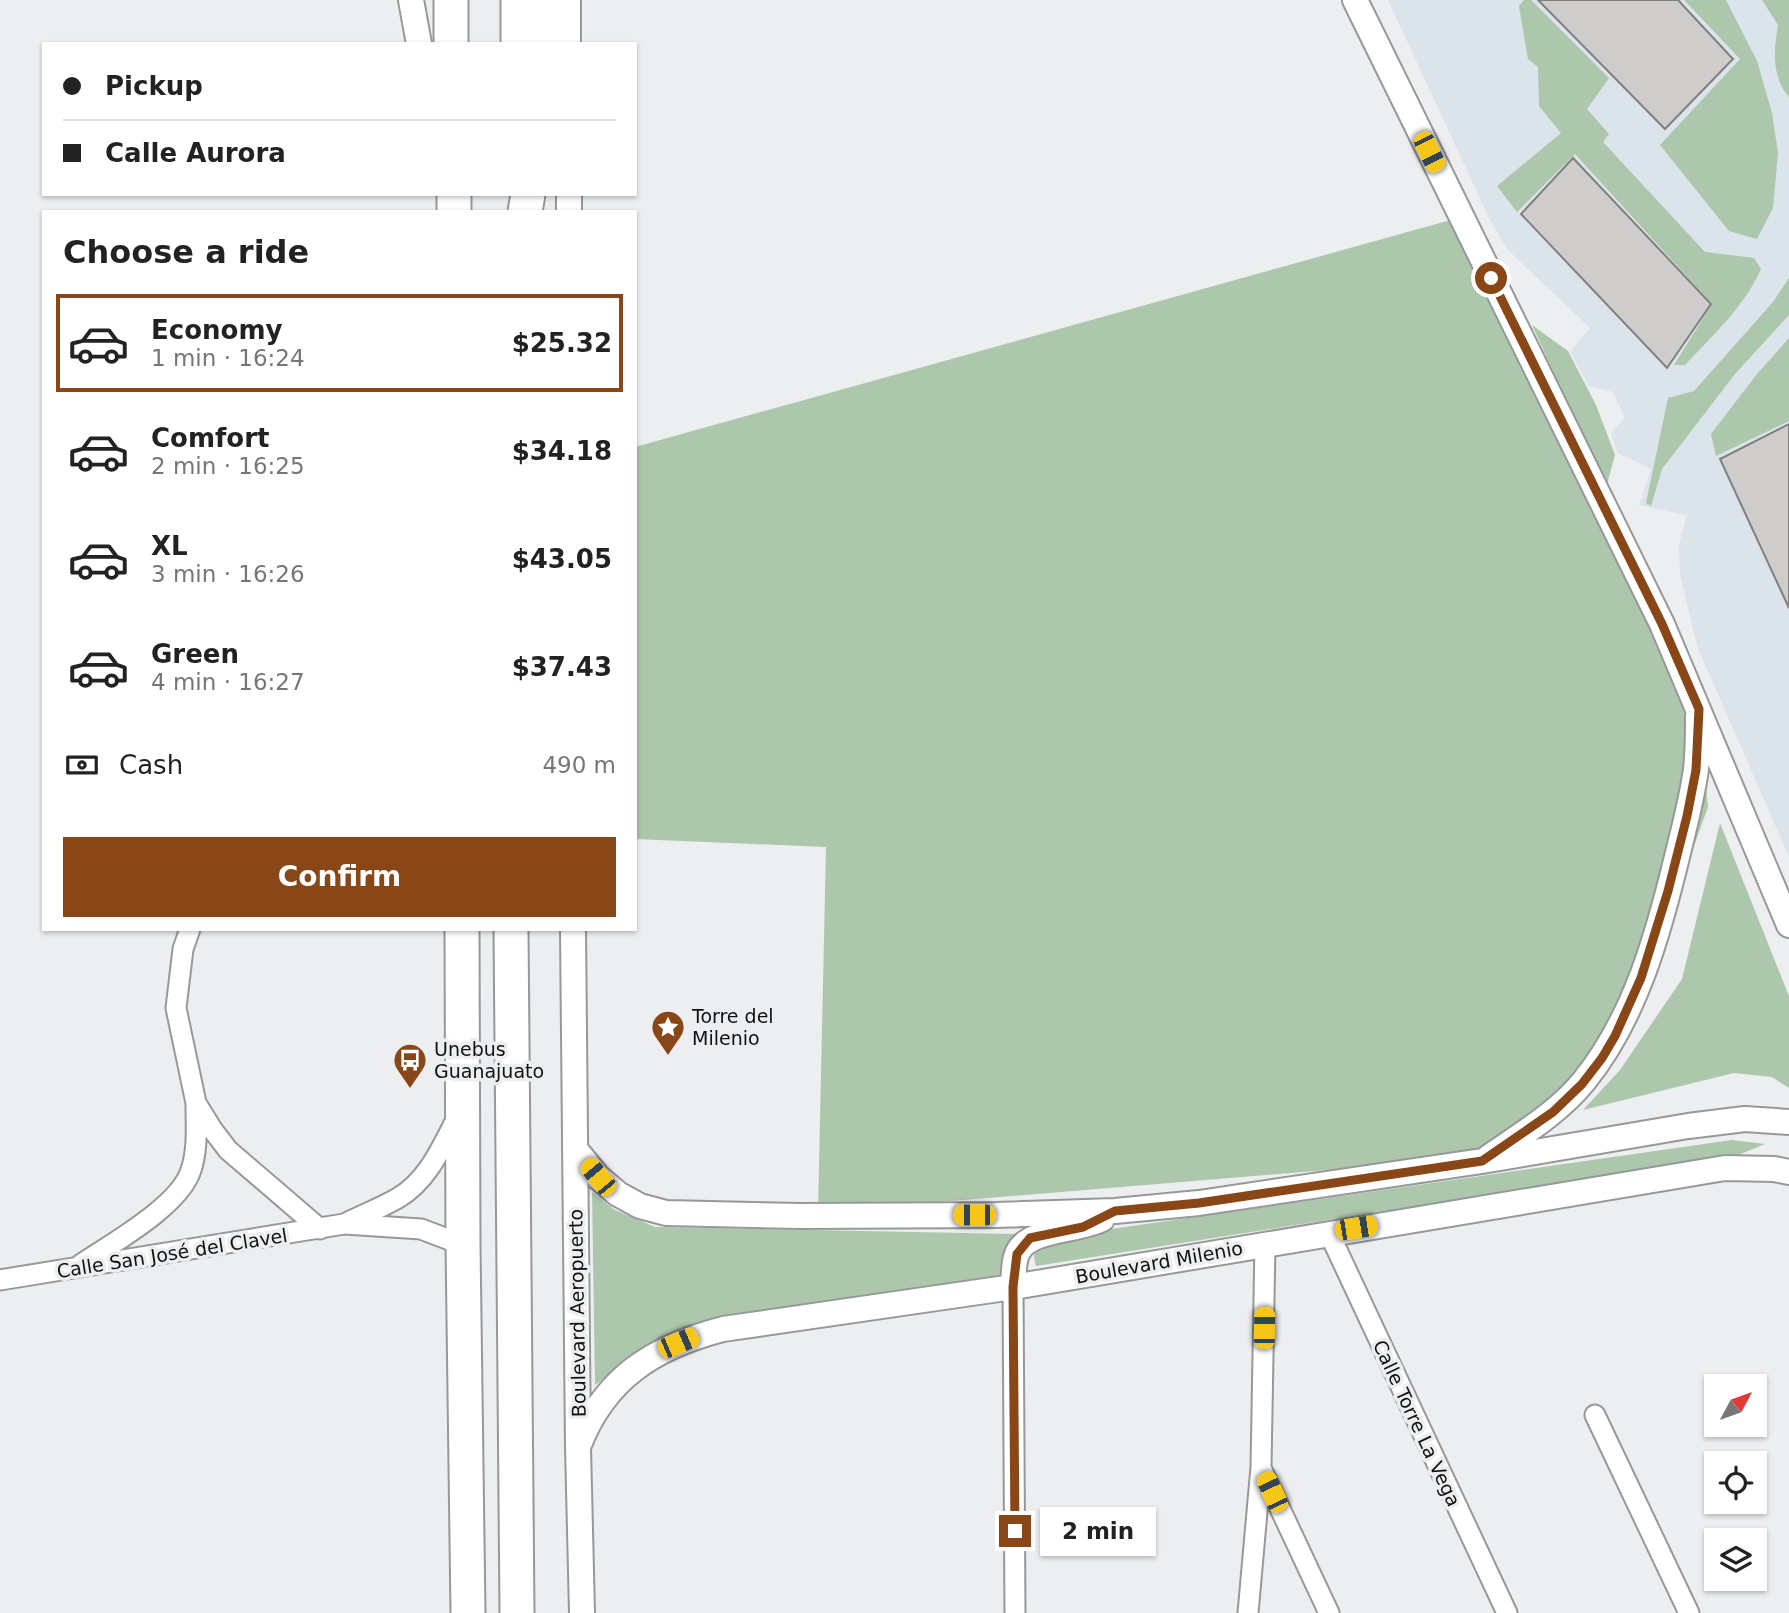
<!DOCTYPE html>
<html lang="en">
<head>
<meta charset="utf-8">
<style>
  :root { --surface:#fff; --page:#f2f2f2; --text:#222; --muted:#767676; --line:#e0e0e0; --accent:#894616 }
  body { margin:0; font-family:"DejaVu Sans",sans-serif; background:var(--page); color:var(--text); height:100vh; display:flex; flex-direction:column; font-size:26px; white-space:nowrap }
  * { box-sizing:border-box; margin:0 }
  p { font-size:23px; color:var(--muted) }
  .icon { flex:none; width:38px; height:38px; fill:none; stroke:currentColor; stroke-width:2; stroke-linecap:round; stroke-linejoin:round }
  .map { position:relative; flex:1; overflow:hidden }
  .panel { position:absolute; left:42px; top:210px; width:595px; height:721px; display:flex; flex-direction:column; background:var(--surface); border-radius:0px; box-shadow:0 2px 5px #0004 }
  .panel>* { flex:none }
  .hud { position:absolute; left:42px; top:42px; width:595px; height:154px; border-radius:0px; box-shadow:0 2px 5px #0004; display:grid; align-content:center; height:154px; padding:0 21px; background:var(--surface) }
  .needle { width:46px; rotate:49deg }
  .controls { position:absolute; left:1704px; top:1374px; display:grid; gap:14px }
  .controls a { display:grid; place-items:center; width:63px; height:63px; border-radius:0px; background:var(--surface); box-shadow:0 2px 5px #0004; font-size:35px }
  .end { position:absolute; width:32px; height:32px; margin:-16px; border:9px solid #894616; background:#fff; box-shadow:0 0 0 4px #fff }
  .from { border-radius:50% }
  .bubble { position:absolute; height:49px; border-radius:0px; background:var(--surface); box-shadow:0 2px 5px #0004; font-size:23px; font-weight:800; line-height:49px; text-align:center }
  .car { position:absolute; width:21px; height:42px; margin:-21px -10px; border-radius:9px; box-shadow:0 0 5px 2px #0007; background:linear-gradient(#f5c518 24%,#345 0 40%,#f5c518 0 76%,#345 0 86%,#f5c518 0) }
  .hud b { display:flex; align-items:center; gap:24px; height:66px; font-size:26px }
  .hud b+b { border-top:2px solid var(--line) }
  .hud i { width:18px; height:18px; background:var(--text) }
  ul { padding:0; list-style:none }
  li { display:flex; align-items:center; gap:21px; height:98px; margin:0 14px 10px; padding:0 7px; border:4px solid transparent; border-radius:0px }
  li div { flex:1 }
  li b { display:block; font-size:26px }
  li em { font-style:normal; font-weight:800 }
  li.selected { border-color:var(--accent) }
  li>.icon { width:63px; height:63px; stroke-width:1.5 }
  h2 { padding:0 21px; font-size:32px; line-height:84px }
  .pay { display:flex; align-items:center; gap:18px; height:77px; padding:0 21px; font-size:26px }
  .pay p { margin-inline-start:auto }
  .button { display:flex; gap:14px; margin-top:auto; padding:14px 21px }
  .button a { flex:1; height:80px; border-radius:0px; background:var(--accent); color:#fff; font-size:28px; font-weight:800; line-height:80px; text-align:center }
  .map>svg:first-child { display:block }
  .built { fill:#dbe3eb }
  .green { fill:#acc7ac }
  .building { fill:#cfcdcc; stroke:#827f7f; stroke-width:2 }
  .lines { fill:none; stroke-linecap:round; stroke-linejoin:round }
  .minor-casing { stroke:#969899; stroke-width:23 }
  .tertiary-casing { stroke:#969899; stroke-width:28 }
  .trunk-casing { stroke:#969899; stroke-width:37 }
  .minor { stroke:#fff; stroke-width:19 }
  .tertiary { stroke:#fff; stroke-width:24 }
  .trunk { stroke:#fff; stroke-width:33 }
  .route { stroke:#894616; stroke-width:9 }
  .labels { text-anchor:middle; stroke-width:7; stroke-linejoin:round; paint-order:stroke }
  .poi-label { font-size:19px; fill:#111112; stroke:#eceef0; text-anchor:start }
  .street-label { font-size:19px; fill:#111112; stroke:#eceef0 }
</style>
</head>
<body>
<div class="map">
<svg width="1789" height="1613" viewBox="0 0 1789 1613">
  <rect width="100%" height="100%" fill="#eceef0"/>
  <path class="built" d="M1388,0h401v857l-92,-211 -17,-72 -1,-29 8,-30 -48,-10 12,-36 -33,-16 -7,-20 14,-15 -12,-26 -24,-6 -19,-34 20,-24 -83,-79 -18,-31z"/>
  <path class="green" d="M1524,0h7l78,78 -22,31 22,25 -6,8 102,110 49,6 7,11c-16,37 -49,67 -76,96h-11l38,-61 -137,-150 -58,58 -20,-26 64,-53 -22,-27 -1,-39 -10,-8 -9,-53z
    M1684,0h42l31,61 15,52 6,40 -5,55 -16,31 -28,-8 -69,-86 80,-86z
    M1762,0h27v97c-18,-21 -15,-47 -11,-72z
    M1465,216l234,493 9,98 -70,194 -57,87 -85,68 -678,56 8,-365 -191,-8v-392z
    M1789,278v37l-54,59 -73,95 -11,37 -5,-3 22,-105 26,-7 79,-89z
    M1532,325l36,26 28,54 19,50 -9,33z
    M1789,338v83l-73,35 -5,-22 46,-60z
    M1720,823l69,173v92l-17,-11 -38,-4 -151,37 37,-40 62,-91z
    M1732,1140l33,4 -27,11 -702,111c-4,-14 -2,-21 12,-28z
    M592,1192l23,18 40,17 360,7 -14,42 -301,50 -81,43 -24,16z"/>
  <path class="building" d="M1538,0h140l55,59 -68,70z
    M1573,158l138,146 -44,64 -146,-154z
    M1789,424v184l-69,-149z"/>
  <g class="lines">
    <defs>
      <path id="minor" d="M190,929l-7,20 -7,59 20,95 16,26 16,21 92,79
        M345,1224l76,5 42,16
        M1329,1233l178,380
        M80,1265c31,-21 100,-59 111,-95 7,-21 5,-44 5,-66
        M0,1280l344,-56c18,-9 37,-16 54,-26 31,-18 45,-54 61,-84
        M1013,1287l2,326
        M1595,1415l94,198
        M1261,1468l68,145
        M1248,1613l13,-146 4,-223"/>
      <path id="tertiary" d="M411,0l8,44
        M568,0v44
        M1355,0l307,624 127,301
        M569,194v18
        M573,929l5,518 4,166
        M575,1149l23,28 20,17 22,12 26,7 135,3 195,-1 119,-4 84,-8 283,-42 206,-35 57,-7 44,3
        M1489,1157c33,-23 69,-44 95,-76 51,-63 74,-146 93,-224 7,-29 15,-58 19,-88 2,-17 2,-35 2,-53
        M1013,1287c1,-11 0,-24 4,-33 10,-26 61,-22 85,-35
        M578,1447c26,-69 76,-100 145,-118l290,-42 712,-119 49,1 15,3"/>
      <path id="trunk" d="M451,0v44
        M518,44v-44
        M548,44l3,-44
        M454,194v18
        M525,212l3,-18
        M462,929l1,316 5,368
        M511,929l6,684"/>
    </defs>
    <use href="#minor" class="minor-casing"/>
    <use href="#tertiary" class="tertiary-casing"/>
    <use href="#trunk" class="trunk-casing"/>
    <use href="#minor" class="minor"/>
    <use href="#tertiary" class="tertiary"/>
    <use href="#trunk" class="trunk"/>
  </g>
  <g class="lines">
    <path class="route" d="M1015,1531l-2,-244 4,-33 13,-16 53,-11 32,-16 84,-8 283,-42 71,-49 29,-28 20,-26 13,-22 26,-58 27,-87 19,-75 9,-46 3,-61 -37,-85 -171,-346"/>
  </g>
  <defs>
    <symbol id="sight-pin" viewBox="-11 -11 22 30"><path d="M0 17L-7.5 6A9.5 9.5 0 1 1 7.5 6Z" fill="#894616" stroke="#eceef0"/><path d="M0-6L1.8-2.2L6-1.7L2.9 1.2L3.7 5.4L0 3.3L-3.7 5.4L-2.9 1.2L-6-1.7L-1.8-2.2Z" fill="#fff"/></symbol>
    <symbol id="bus-pin" viewBox="-11 -11 22 30"><path d="M0 17L-7.5 6A9.5 9.5 0 1 1 7.5 6Z" fill="#894616" stroke="#eceef0"/><path d="M-5-6H5V4H4V6H2V4H-2V6H-4V4H-5ZM-3.5-4V0h7V-4ZM-3.5 1.2v1.5H-2V1.2ZM2 1.2v1.5H3.5V1.2Z" fill="#fff"/></symbol>
  </defs>
  <g fill-rule="evenodd">
    <use href="#sight-pin" x="649" y="1008" width="38" height="52"/>
    <use href="#bus-pin" x="391" y="1041" width="38" height="52"/>
  </g>
  <g class="labels">
    <g class="poi-label">
      <text x="692" y="1023">Torre del<tspan x="692" dy="22">Milenio</tspan></text>
      <text x="434" y="1056">Unebus<tspan x="434" dy="22">Guanajuato</tspan></text>
    </g>
    <g class="street-label">
      <text transform="translate(172 1253) rotate(-9)" y="7">Calle San José del Clavel</text>
      <text transform="translate(1159 1262) rotate(-10)" y="7">Boulevard Milenio</text>
      <text transform="translate(577 1313) rotate(-91)" y="7">Boulevard Aeropuerto</text>
      <text transform="translate(1417 1423) rotate(65)" y="7">Calle Torre La Vega</text>
    </g>
  </g>
</svg>
<div class="controls">
<a><svg class="needle" viewBox="-14 -14 28 28"><path d="M0-13l5 13h-10z" fill="#e53935"/><path d="M0 13l5-13h-10z" fill="#767676"/></svg></a>
<a><svg class="icon" aria-label="locate" viewBox="0 0 24 24"><circle cx="12" cy="12" r="6"/><path d="M12 2v4M12 18v4M2 12h4M18 12h4"/></svg></a>
<a><svg class="icon" aria-label="layers" viewBox="0 0 24 24"><path d="M12 4l9 5-9 5-9-5zM3 14l9 5 9-5"/></svg></a>
</div>
<i class="end from" style="left:1491px;top:278px"></i>
<i class="end" style="left:1015px;top:1531px"></i>
<div class="bubble" style="left:1040px;top:1507px;width:116px">2 min</div>
<i class="car" style="left:1429px;top:152px;rotate:154deg"></i>
<i class="car" style="left:598px;top:1177px;rotate:320deg"></i>
<i class="car" style="left:974px;top:1215px;rotate:270deg"></i>
<i class="car" style="left:1356px;top:1228px;rotate:81deg"></i>
<i class="car" style="left:1264px;top:1328px;rotate:1deg"></i>
<i class="car" style="left:678px;top:1343px;rotate:67deg"></i>
<i class="car" style="left:1272px;top:1492px;rotate:335deg"></i>
<div class="hud">
<b><i class="from"></i>Pickup</b>
<b><i></i>Calle Aurora</b>
</div>
<section class="panel">
<h2>Choose a ride</h2>
<ul>
<li class="selected"><svg class="icon" aria-label="car" viewBox="0 0 24 24"><path d="M5 17H2v-5l4-1 3-4h7l3 4 3 1v5h-3M9 17h6M6 11h13"/><circle cx="7" cy="17" r="2"/><circle cx="17" cy="17" r="2"/></svg><div><b>Economy</b><p>1 min · 16:24</p></div><em>$25.32</em></li>
<li><svg class="icon" aria-label="car" viewBox="0 0 24 24"><path d="M5 17H2v-5l4-1 3-4h7l3 4 3 1v5h-3M9 17h6M6 11h13"/><circle cx="7" cy="17" r="2"/><circle cx="17" cy="17" r="2"/></svg><div><b>Comfort</b><p>2 min · 16:25</p></div><em>$34.18</em></li>
<li><svg class="icon" aria-label="car" viewBox="0 0 24 24"><path d="M5 17H2v-5l4-1 3-4h7l3 4 3 1v5h-3M9 17h6M6 11h13"/><circle cx="7" cy="17" r="2"/><circle cx="17" cy="17" r="2"/></svg><div><b>XL</b><p>3 min · 16:26</p></div><em>$43.05</em></li>
<li><svg class="icon" aria-label="car" viewBox="0 0 24 24"><path d="M5 17H2v-5l4-1 3-4h7l3 4 3 1v5h-3M9 17h6M6 11h13"/><circle cx="7" cy="17" r="2"/><circle cx="17" cy="17" r="2"/></svg><div><b>Green</b><p>4 min · 16:27</p></div><em>$37.43</em></li>
</ul>
<div class="pay"><svg class="icon" aria-label="cash" viewBox="0 0 24 24"><path d="M3 7h18v10H3z"/><circle cx="12" cy="12" r="2"/></svg>Cash<p>490 m</p></div>
<div class="button"><a>Confirm</a></div>
</section>
</div>
</body>
</html>
